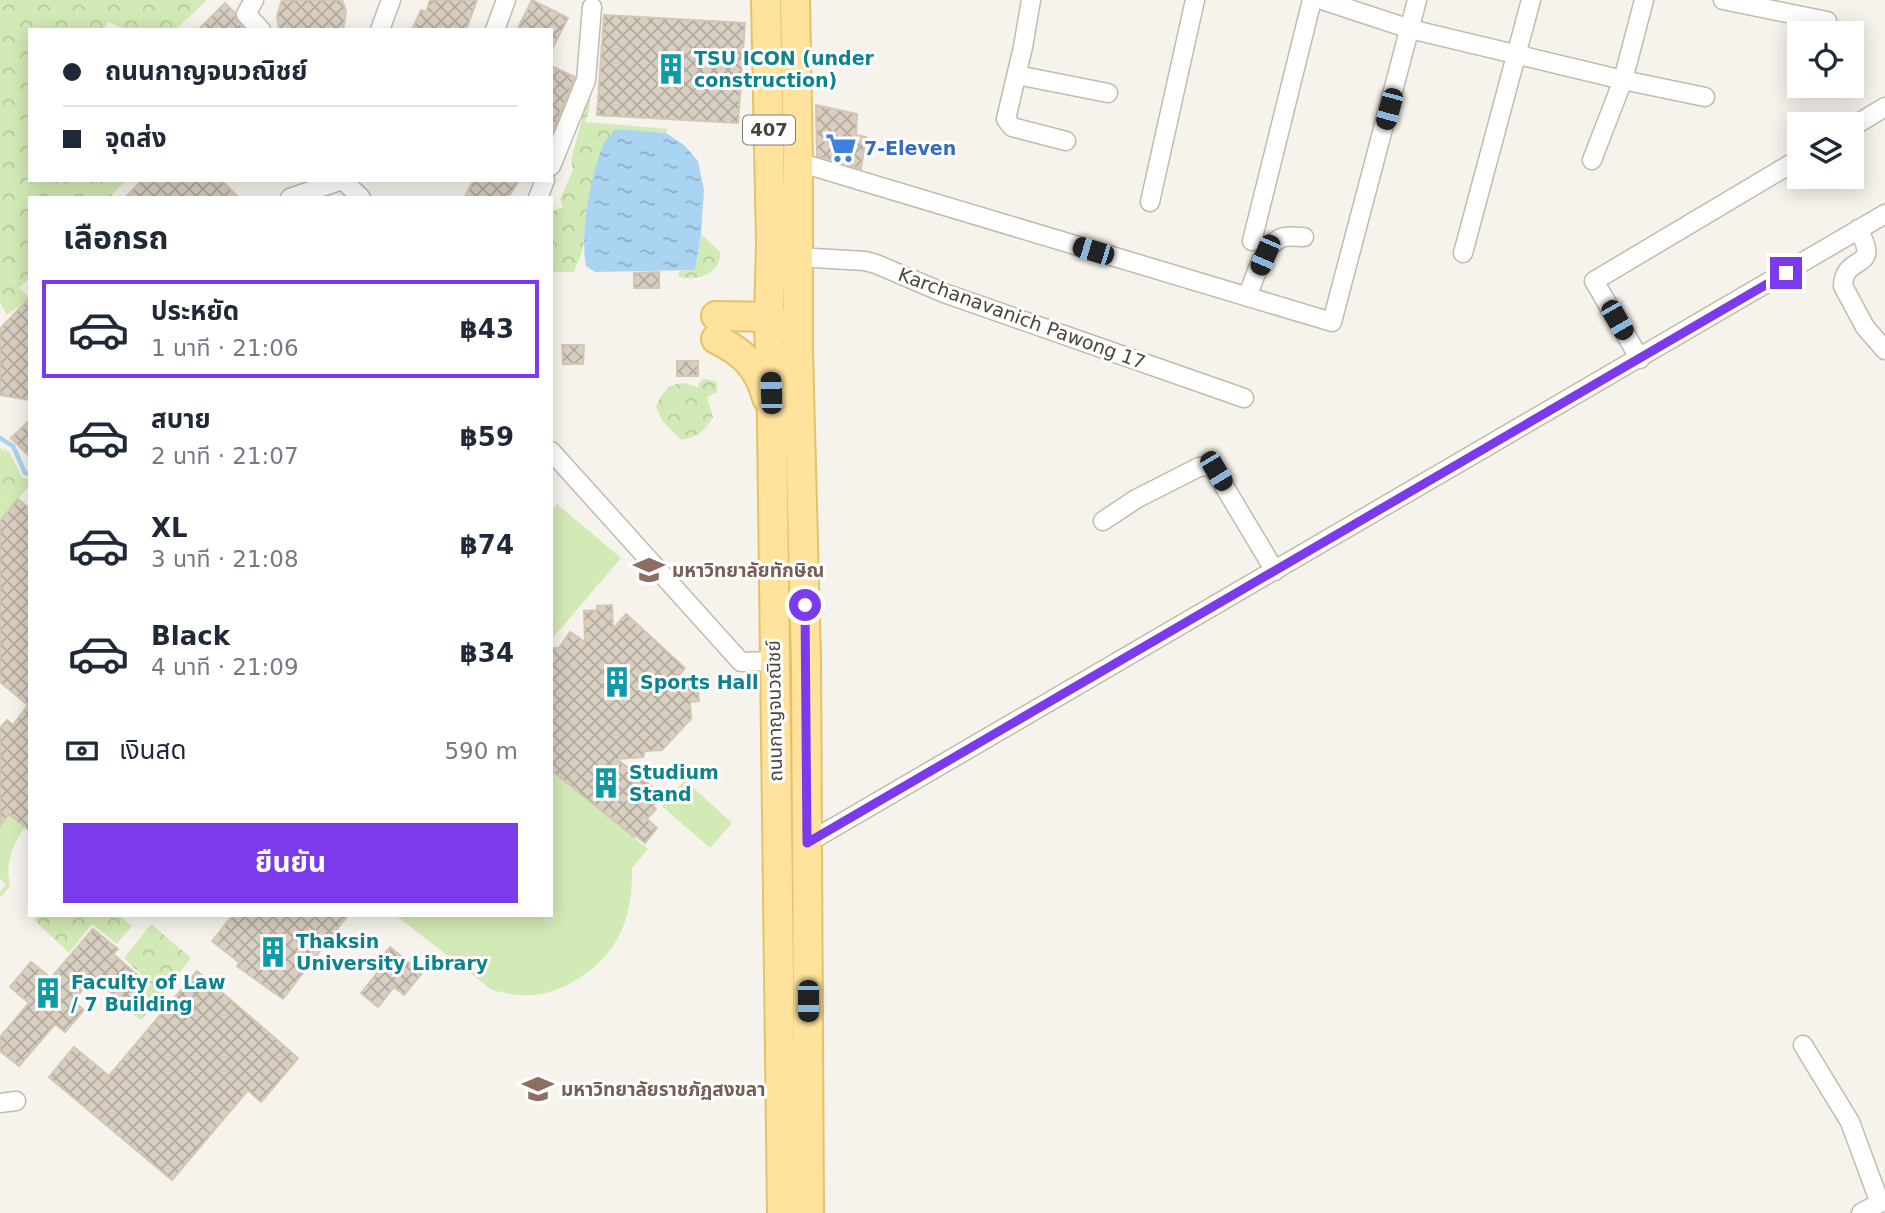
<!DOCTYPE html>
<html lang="th">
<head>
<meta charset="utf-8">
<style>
  :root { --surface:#fff; --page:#f6f6f7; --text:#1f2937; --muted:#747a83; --line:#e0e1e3; --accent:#7c3aed }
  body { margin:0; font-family:"DejaVu Sans","Noto Sans Thai",sans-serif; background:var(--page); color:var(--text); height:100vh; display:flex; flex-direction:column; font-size:26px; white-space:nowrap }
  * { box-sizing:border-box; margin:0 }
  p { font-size:23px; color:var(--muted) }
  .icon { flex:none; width:38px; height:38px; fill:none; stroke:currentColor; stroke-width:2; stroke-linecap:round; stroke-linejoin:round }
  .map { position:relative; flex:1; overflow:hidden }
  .details { position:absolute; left:28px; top:196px; width:525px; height:721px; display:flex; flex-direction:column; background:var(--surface); border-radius:0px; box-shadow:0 4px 18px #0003 }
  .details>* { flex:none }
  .hud { position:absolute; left:28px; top:28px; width:525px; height:154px; border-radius:0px; box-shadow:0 4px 18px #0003; display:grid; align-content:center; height:154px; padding:0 35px; background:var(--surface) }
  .controls { position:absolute; left:1787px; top:21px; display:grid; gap:14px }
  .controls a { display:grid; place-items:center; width:77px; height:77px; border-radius:0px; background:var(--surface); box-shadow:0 4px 18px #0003; font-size:35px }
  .end { position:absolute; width:32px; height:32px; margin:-16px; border:9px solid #7c3aed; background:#fff; box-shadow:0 0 0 4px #fff }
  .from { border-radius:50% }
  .car { position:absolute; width:21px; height:42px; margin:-21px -10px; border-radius:9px; box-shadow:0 0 5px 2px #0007; background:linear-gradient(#222 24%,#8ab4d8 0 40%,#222 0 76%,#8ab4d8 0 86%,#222 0) }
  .hud b { display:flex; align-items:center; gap:24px; height:66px; font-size:26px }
  .hud b+b { border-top:2px solid var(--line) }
  .hud i { width:18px; height:18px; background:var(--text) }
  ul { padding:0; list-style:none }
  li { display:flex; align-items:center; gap:21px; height:98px; margin:0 14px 10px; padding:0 21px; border:4px solid transparent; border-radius:0px }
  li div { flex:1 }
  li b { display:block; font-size:26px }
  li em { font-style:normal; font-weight:700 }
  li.selected { border-color:var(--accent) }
  li>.icon { width:63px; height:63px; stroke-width:1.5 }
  h2 { padding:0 35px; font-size:32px; line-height:84px }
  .pay { display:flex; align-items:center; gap:18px; height:77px; padding:0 35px; font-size:26px }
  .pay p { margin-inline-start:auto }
  .cta { display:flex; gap:14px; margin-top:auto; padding:14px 35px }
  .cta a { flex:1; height:80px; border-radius:0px; background:var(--accent); color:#fff; font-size:28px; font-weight:700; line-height:80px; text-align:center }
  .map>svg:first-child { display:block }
  .green { fill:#d2eab5 }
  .forest { fill:url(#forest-crowns) }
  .water { fill:url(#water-ripples) }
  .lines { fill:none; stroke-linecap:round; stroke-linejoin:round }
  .stream { stroke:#a9d4f2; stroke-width:4.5 }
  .building { fill:url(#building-cross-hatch); stroke:#d3c7b4; stroke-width:2 }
  .minor-casing { stroke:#c2bbae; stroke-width:21 }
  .primary-casing { stroke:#e6c16a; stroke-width:32 }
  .minor { stroke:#fff; stroke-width:18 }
  .primary { stroke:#ffe39c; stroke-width:28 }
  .route { stroke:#7c3aed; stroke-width:9 }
  .labels { text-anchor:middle; stroke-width:6; stroke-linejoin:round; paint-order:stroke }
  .shield { fill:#fff; stroke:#817c74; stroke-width:2 }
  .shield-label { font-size:18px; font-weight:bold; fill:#4b4439 }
  .culture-label { font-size:19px; font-weight:bold; fill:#0d838f; stroke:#fff; text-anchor:start }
  .shop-label { font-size:19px; font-weight:bold; fill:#366cbe; stroke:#fff; text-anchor:start }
  .street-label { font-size:19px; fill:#4b4439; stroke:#fff }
  .education-label { font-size:19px; font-weight:bold; fill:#785e54; stroke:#fff; text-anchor:start }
</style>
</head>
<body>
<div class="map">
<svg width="1885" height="1213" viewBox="0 0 1885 1213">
  <defs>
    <pattern id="forest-crowns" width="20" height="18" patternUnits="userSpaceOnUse" patternTransform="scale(1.75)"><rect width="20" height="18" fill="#d2eab5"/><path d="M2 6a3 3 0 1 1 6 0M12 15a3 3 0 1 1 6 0" fill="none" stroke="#b6ca9c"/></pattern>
    <pattern id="water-ripples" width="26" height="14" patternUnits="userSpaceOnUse" patternTransform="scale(1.75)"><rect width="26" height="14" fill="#a9d4f2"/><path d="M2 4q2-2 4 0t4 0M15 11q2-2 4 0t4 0" fill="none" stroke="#8caec5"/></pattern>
    <pattern id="building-cross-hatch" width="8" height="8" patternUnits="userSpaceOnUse" patternTransform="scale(1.75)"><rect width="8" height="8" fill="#d8cfc1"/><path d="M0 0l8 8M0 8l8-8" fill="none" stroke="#b1aa9e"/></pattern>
  </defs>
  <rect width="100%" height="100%" fill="#f6f3ec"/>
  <path class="green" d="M2,447l8,6 12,24 8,2v6l-30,35v-21l3,1 17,-15z
    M557,504l64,54 -70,82v-129z
    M551,771l97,78 -16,19c1,48 -12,84 -53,110 -30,19 -52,21 -87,12l-97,-75h156z
    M685,780l47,43 -22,25 -48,-42z
    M9,814l16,13c-13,18 -20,37 -15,59l-10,12v-6l6,-8 -6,-5v-54z"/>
  <path class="forest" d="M0,0h207l-32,30h-47l-20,-8 -5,8h-73v150h96l-17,18h-79v79l-11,11 11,10 -23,17 -7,-13z
    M592,82l-3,30 -4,10 83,7 -2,4 -50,-4 -30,85 -3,35 -9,23h-23v-60l12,-5 -3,-8 13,-29 -2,-10z
    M701,234l19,18c1,21 -23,31 -42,24l2,-5 15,-1z
    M704,379l13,3v10l-10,5 6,20c-8,14 -16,20 -32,23l-18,-18 -7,-15c8,-21 21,-30 43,-19l-1,-4z
    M0,447l12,18 8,20 -17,15 -3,-1z
    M38,915h80l14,11 -15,18 -25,-20 -23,29 -35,-33z
    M151,924l40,34 -50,62 -13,-9 23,-27 -27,-26z"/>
  <path class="water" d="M616,129l50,4 18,12 14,16 6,29 -3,44 -6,36 -100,2 -9,-6c-6,-33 4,-89 17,-120 2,-6 8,-12 13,-17z"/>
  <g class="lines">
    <path class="stream" d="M0,438l13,8 12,27 5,1"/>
  </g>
  <path class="building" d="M282,0h60l4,11 -3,19h-64l-2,-14z
    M430,0h47l-11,30h-54l9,-20 5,2z
    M532,0l36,18 -17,33v-21h-34z
    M225,3l10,10 2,8 8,9h-47z
    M604,15l141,8 -7,100 -141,-8z
    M551,66l24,11 -24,58z
    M816,105l41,9 -1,21 10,2 -5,32 -44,-13z
    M142,180h79l18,18h-114z
    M474,180h45l-11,18h-44z
    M659,272v16h-25v-15z
    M30,297v103l-30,-5v-66z
    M562,345h22l-1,19h-20z
    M677,361h21v15h-21z
    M30,420v37l-19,-19z
    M18,499l12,10v322l-21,-17 -9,11v-97l7,-8 6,5 15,-20 -28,-23v-161z
    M612,605l1,24 13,-15 59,54 -14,16 26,-3 2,20 -9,1 1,17 -29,31 -17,1 -2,6 -26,2 45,36 -9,11 3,3 -9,10 10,9 -12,15 -10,-8 -1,2 -83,-67v-122h8l11,-16 15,10 -1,-31 14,-1 -1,-4z
    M233,915h115l-65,84 -46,-33 3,-3 -28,-22z
    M93,929l25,20 -5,5 35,30 -20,23 -35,-30 -20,24 11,9 -19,22 -10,-8 -36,42 -19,-15v-14l29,-34 -19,-16 21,-25 20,16z
    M390,947l32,26 -18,22 -10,-8 -16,20 -17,-14 16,-20 -5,-4z
    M197,971l101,87 -37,44 -13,-12 -76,90 -123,-103 25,-30 35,29z"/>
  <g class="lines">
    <defs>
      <path id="minor" d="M254,0l-8,14 15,16
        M1031,0l-8,47 -17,72 6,8 54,14
        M1322,0l88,29 213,51 -31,80
        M1644,0l-21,80 82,17
        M1723,0l104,21
        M380,30l11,-30
        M495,30l11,-30
        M1017,75l91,18
        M1852,127l33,-20
        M798,162l534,160 85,-322
        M551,166l35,-86 6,-73
        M343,180l18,18
        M290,198l52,-18
        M538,198l7,-18
        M1150,202l45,-202
        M1858,229c25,44 -14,23 -15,57l22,41 20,23
        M1252,241l60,-241
        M1463,253l68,-253
        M797,257l68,4 11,3 68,29 300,105
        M1247,297c8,-18 15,-50 34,-59 7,-3 16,-1 23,-1
        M1640,359l-46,-78 205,-122
        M551,451l190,211 33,-1
        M1103,521l33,-22 63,-32 11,-1 5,5 60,100
        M807,843l1078,-629
        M1803,1045l47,77 30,81
        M0,1103l16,-2
        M1861,1213l24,-13"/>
      <path id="primary" d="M766,0l5,243 -2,76 3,102 10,792
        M795,0l3,162v189l8,308 3,554
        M716,316c20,1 52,-3 69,10
        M716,339c27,13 43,28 51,59"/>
    </defs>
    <use href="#minor" class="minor-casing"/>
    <use href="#primary" class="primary-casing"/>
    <use href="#minor" class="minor"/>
    <use href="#primary" class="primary"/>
  </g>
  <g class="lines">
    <path class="route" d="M805,605l2,238 979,-570"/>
  </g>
  <defs>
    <symbol id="building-bare" viewBox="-9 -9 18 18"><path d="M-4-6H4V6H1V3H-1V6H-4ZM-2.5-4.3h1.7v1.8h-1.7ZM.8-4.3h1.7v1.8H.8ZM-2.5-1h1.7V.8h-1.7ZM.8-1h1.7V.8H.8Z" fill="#0f9aa8" stroke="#fff" stroke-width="2.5" paint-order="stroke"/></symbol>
    <symbol id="supermarket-bare" viewBox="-9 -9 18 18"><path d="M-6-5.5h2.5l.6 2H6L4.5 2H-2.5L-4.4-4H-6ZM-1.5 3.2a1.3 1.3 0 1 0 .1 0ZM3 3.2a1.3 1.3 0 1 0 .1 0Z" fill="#3f7fe0" stroke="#fff" stroke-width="2.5" paint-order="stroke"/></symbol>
    <symbol id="university-bare" viewBox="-9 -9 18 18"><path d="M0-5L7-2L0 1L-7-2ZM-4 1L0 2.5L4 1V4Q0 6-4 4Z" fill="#8d6e63" stroke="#fff" stroke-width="2.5" paint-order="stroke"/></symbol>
  </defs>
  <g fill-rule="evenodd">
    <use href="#building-bare" x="649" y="47" width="44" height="44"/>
    <use href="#supermarket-bare" x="819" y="126" width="44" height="44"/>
    <use href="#university-bare" x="627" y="548" width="44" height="44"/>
    <use href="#building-bare" x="595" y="660" width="44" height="44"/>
    <use href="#building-bare" x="584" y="761" width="44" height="44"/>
    <use href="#building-bare" x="251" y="930" width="44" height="44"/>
    <use href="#building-bare" x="26" y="971" width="44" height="44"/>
    <use href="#university-bare" x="516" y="1067" width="44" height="44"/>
  </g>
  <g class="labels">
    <rect class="shield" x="743" y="115.5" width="52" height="29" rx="5"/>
    <g class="shield-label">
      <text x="769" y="136">407</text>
    </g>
    <g class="culture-label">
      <text x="694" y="65">TSU ICON (under<tspan x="694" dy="22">construction)</tspan></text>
      <text x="640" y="689">Sports Hall</text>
      <text x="629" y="779">Studium<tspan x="629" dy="22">Stand</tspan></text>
      <text x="296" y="948">Thaksin<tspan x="296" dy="22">University Library</tspan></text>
      <text x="71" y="989">Faculty of Law<tspan x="71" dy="22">/ 7 Building</tspan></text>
    </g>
    <g class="shop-label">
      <text x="864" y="155">7-Eleven</text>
    </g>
    <g class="street-label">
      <text transform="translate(1022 318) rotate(20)" y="7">Karchanavanich Pawong 17</text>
      <text transform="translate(774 711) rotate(-91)" y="7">ถนนกาญจนวณิชย์</text>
    </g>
    <g class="education-label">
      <text x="672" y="577">มหาวิทยาลัยทักษิณ</text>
      <text x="561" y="1096">มหาวิทยาลัยราชภัฏสงขลา</text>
    </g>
  </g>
</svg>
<div class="controls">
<a><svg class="icon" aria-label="locate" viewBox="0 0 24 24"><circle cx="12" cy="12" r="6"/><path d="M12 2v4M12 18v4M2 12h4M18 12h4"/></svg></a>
<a><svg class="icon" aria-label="layers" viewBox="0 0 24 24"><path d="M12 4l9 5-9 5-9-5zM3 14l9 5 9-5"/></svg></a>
</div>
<i class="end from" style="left:805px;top:605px"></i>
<i class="end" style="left:1786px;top:273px"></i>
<i class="car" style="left:1389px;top:109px;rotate:195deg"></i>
<i class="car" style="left:1093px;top:251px;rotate:287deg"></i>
<i class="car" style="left:1265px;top:255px;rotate:203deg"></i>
<i class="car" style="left:1617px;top:320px;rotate:150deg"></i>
<i class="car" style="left:771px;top:393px;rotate:358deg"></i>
<i class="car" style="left:1216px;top:471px;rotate:149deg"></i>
<i class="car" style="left:808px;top:1001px;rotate:180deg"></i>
<div class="hud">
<b><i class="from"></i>ถนนกาญจนวณิชย์</b>
<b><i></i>จุดส่ง</b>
</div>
<section class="details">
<h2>เลือกรถ</h2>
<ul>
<li class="selected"><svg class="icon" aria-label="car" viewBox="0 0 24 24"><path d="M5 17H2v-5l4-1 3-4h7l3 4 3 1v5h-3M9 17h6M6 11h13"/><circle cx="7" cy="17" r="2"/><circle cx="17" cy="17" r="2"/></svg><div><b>ประหยัด</b><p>1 นาที · 21:06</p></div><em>฿43</em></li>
<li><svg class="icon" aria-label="car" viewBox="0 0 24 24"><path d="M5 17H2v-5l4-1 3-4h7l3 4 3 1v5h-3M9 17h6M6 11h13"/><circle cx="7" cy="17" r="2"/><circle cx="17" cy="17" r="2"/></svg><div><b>สบาย</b><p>2 นาที · 21:07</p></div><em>฿59</em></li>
<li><svg class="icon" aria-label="car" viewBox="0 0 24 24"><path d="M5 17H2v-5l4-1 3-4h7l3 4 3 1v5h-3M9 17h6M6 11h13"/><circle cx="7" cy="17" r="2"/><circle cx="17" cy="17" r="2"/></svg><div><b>XL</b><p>3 นาที · 21:08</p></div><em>฿74</em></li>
<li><svg class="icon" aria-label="car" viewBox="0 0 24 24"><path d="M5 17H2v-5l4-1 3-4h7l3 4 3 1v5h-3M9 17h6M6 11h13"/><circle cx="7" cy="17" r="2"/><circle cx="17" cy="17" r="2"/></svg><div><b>Black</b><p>4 นาที · 21:09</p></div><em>฿34</em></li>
</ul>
<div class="pay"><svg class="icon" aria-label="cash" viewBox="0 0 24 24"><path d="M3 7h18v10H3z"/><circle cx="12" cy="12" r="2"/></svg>เงินสด<p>590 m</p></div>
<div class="cta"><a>ยืนยัน</a></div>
</section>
</div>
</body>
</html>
